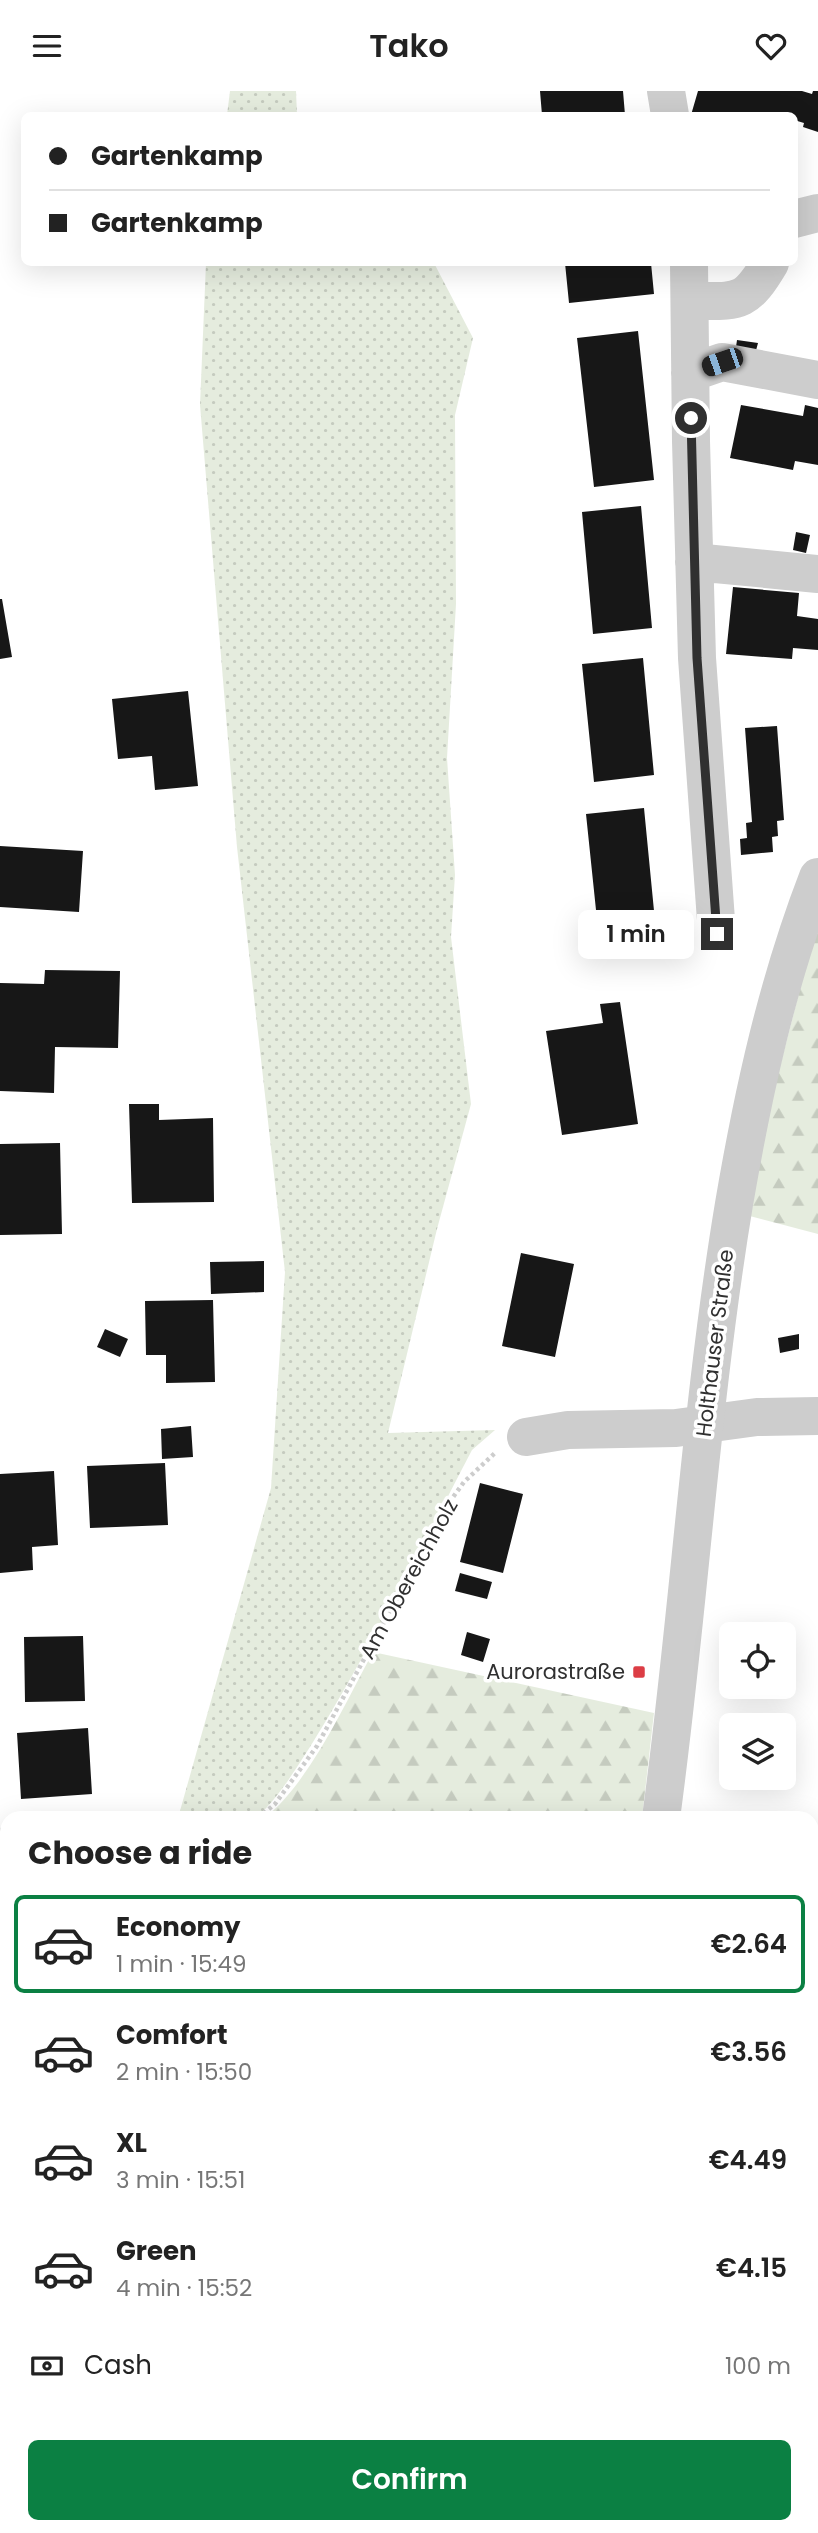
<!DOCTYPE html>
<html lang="en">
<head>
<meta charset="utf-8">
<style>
  :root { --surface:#fff; --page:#f2f2f2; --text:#222; --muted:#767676; --line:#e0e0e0; --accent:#0b8043 }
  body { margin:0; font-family:Poppins,sans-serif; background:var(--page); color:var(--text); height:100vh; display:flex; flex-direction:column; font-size:26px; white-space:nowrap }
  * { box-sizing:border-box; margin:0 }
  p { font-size:23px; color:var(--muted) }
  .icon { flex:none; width:38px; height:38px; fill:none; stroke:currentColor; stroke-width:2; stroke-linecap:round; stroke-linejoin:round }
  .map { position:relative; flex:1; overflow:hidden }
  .drawer { position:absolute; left:0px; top:1720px; width:819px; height:723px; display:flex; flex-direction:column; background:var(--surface); border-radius:21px 21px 0 0; box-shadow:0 7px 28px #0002 }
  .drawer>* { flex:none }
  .guide { position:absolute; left:21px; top:21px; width:777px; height:154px; border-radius:10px; box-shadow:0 7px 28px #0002; display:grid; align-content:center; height:154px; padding:0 28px; background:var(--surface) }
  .buttons { position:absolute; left:719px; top:1531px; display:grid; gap:14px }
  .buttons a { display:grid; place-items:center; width:77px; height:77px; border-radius:10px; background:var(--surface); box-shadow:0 7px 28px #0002; font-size:35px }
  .end { position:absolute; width:32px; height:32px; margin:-16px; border:9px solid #303030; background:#fff; box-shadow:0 0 0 4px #fff }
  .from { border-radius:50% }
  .bubble { position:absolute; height:49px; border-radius:10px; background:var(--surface); box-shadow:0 7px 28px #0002; font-size:23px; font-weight:600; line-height:49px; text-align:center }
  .car { position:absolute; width:21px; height:42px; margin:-21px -10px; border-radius:9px; box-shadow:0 0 5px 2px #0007; background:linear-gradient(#222 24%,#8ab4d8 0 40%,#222 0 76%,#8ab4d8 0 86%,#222 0) }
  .guide b { display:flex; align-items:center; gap:24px; height:66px; font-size:26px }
  .guide b+b { border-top:2px solid var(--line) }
  .guide i { width:18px; height:18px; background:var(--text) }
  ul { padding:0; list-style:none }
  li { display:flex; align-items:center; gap:21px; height:98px; margin:0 14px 10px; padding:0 14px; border:4px solid transparent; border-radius:10px }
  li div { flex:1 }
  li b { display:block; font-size:26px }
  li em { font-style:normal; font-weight:600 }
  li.current { border-color:var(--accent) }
  li>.icon { width:63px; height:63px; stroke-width:1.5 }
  h2 { padding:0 28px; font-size:32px; line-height:84px }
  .pay { display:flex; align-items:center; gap:18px; height:77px; padding:0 28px; font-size:26px }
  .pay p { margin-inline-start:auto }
  .button { display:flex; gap:14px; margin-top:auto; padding:14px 28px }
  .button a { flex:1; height:80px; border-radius:10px; background:var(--accent); color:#fff; font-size:28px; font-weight:600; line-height:80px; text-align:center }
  header { display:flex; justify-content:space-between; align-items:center; height:91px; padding:0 28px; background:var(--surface); font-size:32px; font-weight:600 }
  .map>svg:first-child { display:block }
  .grass { fill:url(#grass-dots) }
  .forest { fill:url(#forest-firs) }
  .building { fill:#171717 }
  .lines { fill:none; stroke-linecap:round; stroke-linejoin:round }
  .path { stroke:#cdcdcd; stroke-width:4.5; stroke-dasharray:3.5 3.5; stroke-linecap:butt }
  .minor { stroke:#cdcdcd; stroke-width:38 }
  .tertiary { stroke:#cdcdcd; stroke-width:38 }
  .route { stroke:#303030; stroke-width:9 }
  .poi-dot { fill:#dc3d45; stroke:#fff; stroke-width:2.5 }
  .labels { text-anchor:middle; stroke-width:7; stroke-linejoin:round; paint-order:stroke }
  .street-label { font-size:21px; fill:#303030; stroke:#fff }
  .poi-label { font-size:21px; fill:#303030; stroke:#fff; text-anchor:end }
</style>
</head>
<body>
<header><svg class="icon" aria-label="menu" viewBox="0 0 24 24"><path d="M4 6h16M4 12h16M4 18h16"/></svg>Tako<svg class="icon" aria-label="heart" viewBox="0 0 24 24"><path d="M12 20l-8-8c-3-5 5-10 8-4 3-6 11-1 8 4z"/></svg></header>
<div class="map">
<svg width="818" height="2442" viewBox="0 0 818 2442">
  <defs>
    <pattern id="grass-dots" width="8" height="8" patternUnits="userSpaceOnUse" patternTransform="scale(1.75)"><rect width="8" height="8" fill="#e5ecde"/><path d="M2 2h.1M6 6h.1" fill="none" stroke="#c5cbbf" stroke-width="1.8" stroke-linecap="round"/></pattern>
    <pattern id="forest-firs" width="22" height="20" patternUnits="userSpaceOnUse" patternTransform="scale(1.75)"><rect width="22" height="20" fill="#e5ecde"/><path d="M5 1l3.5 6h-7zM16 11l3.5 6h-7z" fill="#c5cbbf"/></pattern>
  </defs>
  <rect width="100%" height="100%" fill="#fff"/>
  <path class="grass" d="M230,0h66l1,24h-70z
    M206,172h228l39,75 -18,77 1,189 -9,154 8,117 -4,62 20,167 -34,125 -49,204 107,-3 -23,20c-29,55 -179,355 -219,368 -11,4 -60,0 -75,0l93,-330 14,-216 -48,-425 -37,-442z
    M0,2280l7,1v155h60l-2,6h-65z"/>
  <path class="forest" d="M818,828v315l-76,-20z
    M373,1561l281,61 -12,105h-377c46,-38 79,-113 108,-166z"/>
  <path class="building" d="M540,0h83l2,24h-83z
    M698,0h104l10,3 1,-3h5v41l-15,-5 1,-4 -10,-3v-5h-103z
    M565,172h86l3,31 -85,9z
    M638,240l16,149 -60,7 -17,-149z
    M737,249l21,3 -4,15 -19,-4z
    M741,314l62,11 2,-11 13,3v57l-23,-4 -2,9 -63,-12z
    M641,415l11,122 -59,6 -11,-122z
    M796,441l14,3 -4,18 -13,-3z
    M733,496l66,6 -2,23 21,3v31l-25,-2 -1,11 -66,-5z
    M0,508h2l10,58 -12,2z
    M643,567l11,117 -60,7 -12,-118z
    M188,600l10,95 -43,4 -3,-34 -34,3 -6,-60z
    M777,635l7,94 -7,1 1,15 -6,1 1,15 -32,3 -1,-16 7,-1 -1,-15 6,-1 -7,-94z
    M644,717l14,144 -57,6 -15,-144z
    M0,755l83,5 -4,61 -79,-5z
    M45,879l75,1 -2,77 -63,-1 -1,46 -54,-2v-108l44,1z
    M620,911l18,122 -76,11 -16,-104 57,-8 -3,-19z
    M129,1013h30v16l54,-2 1,84 -82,1z
    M60,1052l2,91 -62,1v-91z
    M521,1162l53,11 -19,93 -53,-11z
    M264,1170v31l-53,2 -1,-32z
    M213,1209l2,82 -49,1v-28h-20l-1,-54z
    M105,1238l23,10 -8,18 -23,-10z
    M799,1243v15l-19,4 -2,-15z
    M191,1335l2,31 -31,2 -1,-30z
    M165,1372l3,62 -78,3 -3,-62z
    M54,1380l4,74 -26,2 1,23 -33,3v-99z
    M480,1392l43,11 -20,79 -43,-11z
    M460,1482l32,9 -5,17 -32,-8z
    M467,1541l23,7 -7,23 -22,-7z
    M83,1545l2,65 -60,1 -1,-65z
    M88,1637l4,66 -71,5 -4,-66z
    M0,1766h7l-2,136h-5z
    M812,1822l6,2 -2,49 -4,-1z
    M0,1974h7v99h-7z
    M0,2144h7v60l-7,-1z
    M812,2158l6,2v49l-6,-2z
    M818,2377v45l-6,-2v-26z
    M223,2436h120l-3,6h-119z
    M581,2436h49l-3,6h-49z
    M656,2436h120l-2,6h-121z"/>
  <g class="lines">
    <path class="path" d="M258,1727l17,-14 42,-58 131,-242 16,-22 32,-30
      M0,1739h7"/>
    <path class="minor" d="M666,0l4,24
      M794,128l24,-6
      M689,172l2,178 6,217 20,276
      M691,210c48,0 54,4 79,-38
      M690,282l32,-11 96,18
      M694,471l124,12
      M526,1346l42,-7 108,-2 81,-11 61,-1
      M812,2310l6,-3
      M804,2436l5,6"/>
    <path class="tertiary" d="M661,1727c28,-204 39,-410 73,-614 19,-111 43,-221 84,-327
      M505,2442l2,-6"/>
  </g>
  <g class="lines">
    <path class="route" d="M691,327l6,240 20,276"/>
  </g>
  <rect class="poi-dot" x="632" y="1574" width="14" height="14" rx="3.5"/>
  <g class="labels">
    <g class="street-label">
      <text transform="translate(715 1252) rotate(-83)" y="7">Holthauser Straße</text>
      <text transform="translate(409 1488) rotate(-61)" y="7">Am Obereichholz</text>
    </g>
    <g class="poi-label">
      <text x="625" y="1588">Aurorastraße</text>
    </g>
  </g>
</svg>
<div class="buttons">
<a><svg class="icon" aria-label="locate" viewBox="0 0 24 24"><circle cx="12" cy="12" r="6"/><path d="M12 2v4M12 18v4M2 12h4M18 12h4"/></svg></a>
<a><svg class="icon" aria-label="layers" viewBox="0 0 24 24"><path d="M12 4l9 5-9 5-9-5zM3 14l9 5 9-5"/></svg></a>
</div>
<i class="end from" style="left:691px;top:327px"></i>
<i class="end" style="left:717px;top:843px"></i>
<div class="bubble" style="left:578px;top:819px;width:116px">1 min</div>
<i class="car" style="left:722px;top:271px;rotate:251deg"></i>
<div class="guide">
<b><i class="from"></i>Gartenkamp</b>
<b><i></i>Gartenkamp</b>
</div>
<section class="drawer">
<h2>Choose a ride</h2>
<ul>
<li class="current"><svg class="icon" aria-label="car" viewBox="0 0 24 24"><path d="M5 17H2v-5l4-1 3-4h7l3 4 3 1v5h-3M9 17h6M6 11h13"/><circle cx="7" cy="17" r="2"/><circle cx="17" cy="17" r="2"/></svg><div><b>Economy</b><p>1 min · 15:49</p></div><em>€2.64</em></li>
<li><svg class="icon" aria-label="car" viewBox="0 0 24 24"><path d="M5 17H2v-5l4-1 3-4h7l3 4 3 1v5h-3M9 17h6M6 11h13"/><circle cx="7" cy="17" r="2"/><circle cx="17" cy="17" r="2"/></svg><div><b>Comfort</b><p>2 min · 15:50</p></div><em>€3.56</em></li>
<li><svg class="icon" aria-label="car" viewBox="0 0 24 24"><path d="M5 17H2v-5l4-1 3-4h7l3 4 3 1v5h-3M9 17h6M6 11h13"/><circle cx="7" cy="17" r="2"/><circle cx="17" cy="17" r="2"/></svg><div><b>XL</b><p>3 min · 15:51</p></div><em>€4.49</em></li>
<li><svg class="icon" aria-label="car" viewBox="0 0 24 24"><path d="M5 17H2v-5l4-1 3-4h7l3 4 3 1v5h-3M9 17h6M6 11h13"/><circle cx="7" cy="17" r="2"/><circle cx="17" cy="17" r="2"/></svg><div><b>Green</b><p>4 min · 15:52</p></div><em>€4.15</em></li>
</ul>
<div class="pay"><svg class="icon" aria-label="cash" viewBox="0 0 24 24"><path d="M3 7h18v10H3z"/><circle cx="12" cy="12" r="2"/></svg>Cash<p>100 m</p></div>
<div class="button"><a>Confirm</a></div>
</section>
</div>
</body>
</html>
